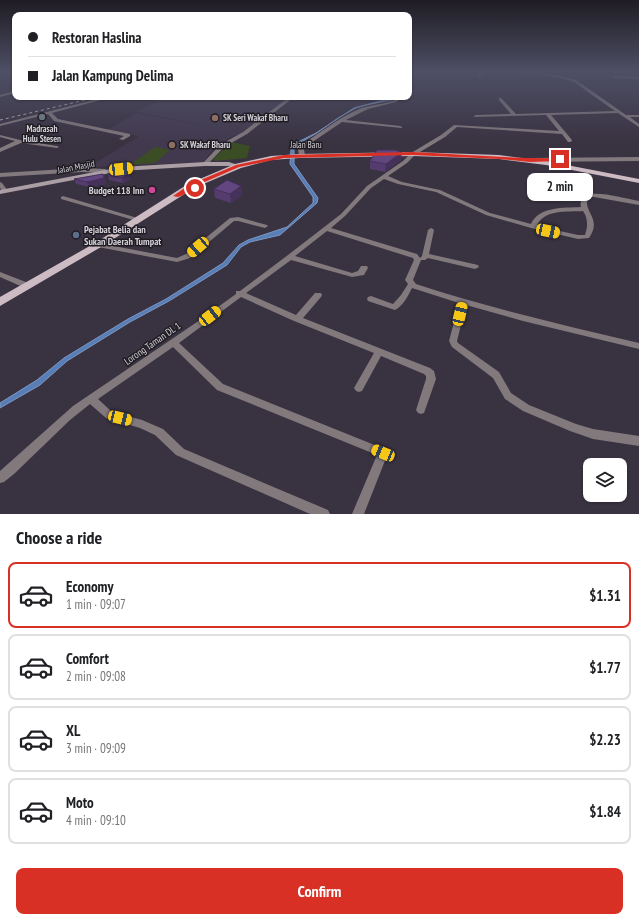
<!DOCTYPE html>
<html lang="en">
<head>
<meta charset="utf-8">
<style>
  :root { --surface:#fff; --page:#f2f2f2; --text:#202124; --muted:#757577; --line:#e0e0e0; --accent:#d93025 }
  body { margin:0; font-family:"PT Sans Narrow",sans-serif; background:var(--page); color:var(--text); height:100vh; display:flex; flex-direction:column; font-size:15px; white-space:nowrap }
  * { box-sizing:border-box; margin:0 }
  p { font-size:13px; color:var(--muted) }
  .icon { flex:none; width:22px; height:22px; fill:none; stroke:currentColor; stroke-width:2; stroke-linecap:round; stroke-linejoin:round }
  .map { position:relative; height:514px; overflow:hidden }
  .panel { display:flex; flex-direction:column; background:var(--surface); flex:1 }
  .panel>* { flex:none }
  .banner { position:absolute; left:12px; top:12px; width:400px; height:88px; border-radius:8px; box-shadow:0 1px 3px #0004; display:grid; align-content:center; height:88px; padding:0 16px; background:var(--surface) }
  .tools { position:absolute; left:583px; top:458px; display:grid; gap:8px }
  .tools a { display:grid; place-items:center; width:44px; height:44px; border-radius:8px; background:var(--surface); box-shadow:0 1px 3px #0004; font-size:20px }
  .end { position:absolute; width:18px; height:18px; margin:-9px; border:5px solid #d93025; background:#fff; box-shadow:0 0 0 2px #fff }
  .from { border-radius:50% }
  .bubble { position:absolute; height:28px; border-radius:8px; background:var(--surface); box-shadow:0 1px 3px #0004; font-size:13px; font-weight:700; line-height:28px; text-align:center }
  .car { position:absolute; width:12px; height:24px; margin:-12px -6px; border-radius:5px; box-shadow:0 0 3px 1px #0007; background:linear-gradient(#f5c518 24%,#345 0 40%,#f5c518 0 76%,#345 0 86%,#f5c518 0) }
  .banner b { display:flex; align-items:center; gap:14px; height:38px; font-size:15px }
  .banner b+b { border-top:1px solid var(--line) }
  .banner i { width:10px; height:10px; background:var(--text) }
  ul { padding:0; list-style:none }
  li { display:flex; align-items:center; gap:12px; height:66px; margin:0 8px 6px; padding:0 8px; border:2px solid var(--line); border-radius:8px }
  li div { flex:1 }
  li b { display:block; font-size:15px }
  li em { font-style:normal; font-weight:700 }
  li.selected { border-color:var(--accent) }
  li>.icon { width:36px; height:36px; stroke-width:1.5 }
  h2 { padding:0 16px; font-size:18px; line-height:48px }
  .primary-button { display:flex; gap:8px; margin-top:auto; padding:8px 16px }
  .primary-button a { flex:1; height:46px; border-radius:8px; background:var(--accent); color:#fff; font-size:16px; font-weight:700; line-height:46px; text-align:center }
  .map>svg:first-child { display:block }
  .built { fill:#42394e }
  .green { fill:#3b4d25 }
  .water { fill:#587eb7; stroke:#7d97c1 }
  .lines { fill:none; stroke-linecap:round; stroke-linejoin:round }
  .street { fill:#82797d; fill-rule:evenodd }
  .secondary { fill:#ac9ea5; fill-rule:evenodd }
  .primary { fill:#cdbbc4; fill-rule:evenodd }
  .rail { stroke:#bfbac4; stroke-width:1; stroke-dasharray:3 3; stroke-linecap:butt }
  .wall { fill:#543c6e }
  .shaded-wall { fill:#45315a }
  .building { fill:#624680; stroke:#45315a }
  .route { fill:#d93025 }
  .worship-dot { fill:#6b7280; stroke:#1f1c22; stroke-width:1.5 }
  .education-dot { fill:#8d6e63; stroke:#1f1c22; stroke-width:1.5 }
  .hotel-dot { fill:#d1479c; stroke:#1f1c22; stroke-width:1.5 }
  .service-dot { fill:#5c6f8a; stroke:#1f1c22; stroke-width:1.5 }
  .labels { text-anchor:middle; stroke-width:3; stroke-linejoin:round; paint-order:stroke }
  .far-poi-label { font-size:9px; font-weight:bold; fill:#d4d0d9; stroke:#1f1c22; text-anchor:start }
  .far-street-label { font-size:9px; fill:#d4d0d9; stroke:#1f1c22 }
  .poi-label { font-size:10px; font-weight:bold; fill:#d4d0d9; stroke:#1f1c22; text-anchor:end }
  .street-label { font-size:10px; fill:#d4d0d9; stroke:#1f1c22 }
</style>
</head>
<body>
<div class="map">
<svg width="639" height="514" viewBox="0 0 639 514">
  <rect width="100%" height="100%" fill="#393241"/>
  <path class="built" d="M164,97h125l-48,36 -12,5 -18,14 -8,10 -114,5 50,-31 -32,-6 29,-17 86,16 -85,-17z"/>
  <path class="green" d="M231,142l19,4 -3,12 -32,3 -2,-2z
    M155,147l15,3 -15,13 -26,2z"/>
  <path class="water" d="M395,97h2l-6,3 -25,5 -10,3 -18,10 -21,15 -21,12 -2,5v14l24,34 -1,5 -37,32 -30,7 -9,5 -14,18 -58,36 -39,21 -63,39 -27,24 -40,23v-5l37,-23 27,-22 64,-39 38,-20 57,-36 16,-18 9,-5 39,-13 26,-24v-6l-23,-33 1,-15 3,-5 22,-11 38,-25z"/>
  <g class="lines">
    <path class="street" d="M0,71h2l1,1 -3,1z
      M409,71h4l-2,12 -2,1z
      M479,71h4l-2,5 -2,1 -2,-1z
      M514,71h14l33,5 15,4 50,35h13v2h-9l9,7v3l-21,-14 -67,2 21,25v1l-2,1h-2l-6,-8 -105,-7 -12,10 -30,18 -8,8 -19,13 14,6 38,8 50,23 41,11c8,-18 33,-16 50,-17 -1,-4 0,-8 3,-12 17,-4 38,3 55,6v4l-45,-8h-6c-6,15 15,21 1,41l-11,1 -47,-11 -45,-13 -50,-23 -38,-8 -14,-5 -13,9 -26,28 -14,12 86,26 3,4 2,-2 6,-26 3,-2 2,1 1,1 -5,24 49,11 1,2 -4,2 -47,-11 -3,2h-4l-8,20 3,4c73,24 148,41 223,59v6l-116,-28 -57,-16 -9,36 1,2 41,29 12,21 18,12 47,19 17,5 46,7v10l-46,-7 -23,-8 -47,-20 -18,-12 -12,-21 -41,-31 -3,-6 10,-38 -47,-15c-4,8 -9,18 -17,22l-27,-9 -1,-2 1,-2 3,-1 22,8 8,-9 7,-11 -3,-4 9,-20 -1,-2 -86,-27 -32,25 57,17 6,-2 3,-5h6l1,2 -4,7 -12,2 -61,-17 -45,33 50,22 19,-22h6l1,2 -1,2 -18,21 127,50 4,3 2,8 -12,34 -3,1 -3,-1 -2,-3 10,-31v-3l-2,-2 -43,-18 -19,35 -3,1 -3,-1 -2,-3 20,-35 -80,-32 -53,-24 -62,46 44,41 164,66 1,3 -24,61h-12l25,-59 -160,-65 -44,-43 -75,52 14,13 30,8 21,9 21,20 144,61 2,4h-20l-134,-59 -21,-20 -15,-7 -34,-10 -16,-14 -20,16 -56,54 -10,8 -4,1v-12l73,-65 124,-84 39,-28v-3h4l48,-36 53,-41 26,-28 36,-25 8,-8 30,-18 13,-10 105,6 -13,-16 -72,2v-1l2,-1 35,-1 -12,-14v-2h2l15,16 99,-3 -41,-29 -13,-4zM583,211c5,7 5,15 2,24h-7l-41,-9c6,-17 31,-14 46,-15z
      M614,76l25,1v2l-24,-1h-1z
      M15,91v2l-15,4v-2z
      M105,97h7l-60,16 6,6 72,15v2l-7,4 -4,-1 5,-3 -70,-15 -6,-7 -48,12v-2z
      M289,97h5l-47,37 -23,13 -17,18h-4v-2l17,-18 23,-13z
      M399,97h4l-7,5 -28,7 -22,11 54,6 2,1v1l-60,-6 -37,25 -1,2 1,7 -3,2 -3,-2 -1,-7 3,-4c19,-12 36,-26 56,-35 12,-6 33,-5 42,-13z
      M0,135l20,5 37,6 2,1 -2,1 -36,-5 -21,9v-4l15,-7 -15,-4z
      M639,157v4l-109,1 -3,-2 3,-2z
      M82,168l23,1 3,2 -3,2 -23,-1 -82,5v-4z
      M0,182l2,1 6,8 -1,1h-4l-3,-4z
      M63,196l78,23 1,1 -1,1h-4l-76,-22v-2z
      M238,217l29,8 1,1 -3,2 -27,-7h-4l-44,37 -13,4 -79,-15 -3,-2 3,-2 79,15 9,-4 44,-36z
      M0,272l31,12 1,2 -1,2h-6l-25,-11z"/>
    <path class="secondary" d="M205,162h24l12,4 -3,2 -9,-2h-24l-84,5 -121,23v-4l121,-23z"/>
    <path class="primary" d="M413,152l86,3 47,6 93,18v4l-93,-18 -47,-6 -86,-3 -114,2 -28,2 -30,8 -47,20 -93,59 -101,59v-9l95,-54 93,-59 47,-20 36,-8 28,-2z"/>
    <path class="rail" d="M0,120l98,-23"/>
  </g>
  <path class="wall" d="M401,160l-16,12 -15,-3v-8z
    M108,174l22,5 -7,4 -14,-3z
    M74,179h31l1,5 -17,3 -13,-3z
    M241,186l1,9 -11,8 -16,-5 -1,-9z"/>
  <path class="shaded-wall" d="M402,152l-1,8 -16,12 1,-8z
    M103,174l3,10 -17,3 -2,-5z
    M129,174l1,5 -7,4 -1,-5z
    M241,186l1,9 -11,8 -1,-9z"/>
  <path class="building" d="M377,150h18l7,2 -16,12 -16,-3z
    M115,170l14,4 -7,4 -14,-4z
    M103,174l1,4 -17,4 -13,-3z
    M227,180l14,6 -11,8 -16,-5z"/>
  <linearGradient id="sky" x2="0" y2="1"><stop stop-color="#1f1c24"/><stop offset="0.5" stop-color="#4e4f65"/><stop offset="1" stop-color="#4e4f65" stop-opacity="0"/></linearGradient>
  <rect width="639" height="143" fill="url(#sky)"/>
  <path class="route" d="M413,152c49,2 98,7 147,6l2,1 -2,2 -30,1 -31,-3 -86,-4 -129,3 -45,9 -48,21 6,-1v2l-19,8 -5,-1 16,-11 47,-20 48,-10z"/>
  <circle class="worship-dot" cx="42" cy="117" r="4"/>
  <g class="education-dot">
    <circle cx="215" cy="118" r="4"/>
    <circle cx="172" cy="145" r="4"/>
  </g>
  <circle class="hotel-dot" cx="152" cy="190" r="4"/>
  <circle class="service-dot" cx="76" cy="235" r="4"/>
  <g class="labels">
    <g class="far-poi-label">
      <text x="223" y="121">SK Seri Wakaf Bharu</text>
      <text x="42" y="132" text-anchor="middle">Madrasah<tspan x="42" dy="10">Hulu Stesen</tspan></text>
      <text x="180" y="148">SK Wakaf Bharu</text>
    </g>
    <g class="far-street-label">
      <text x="306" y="148">Jalan Baru</text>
      <text transform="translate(76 167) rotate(-11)" y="3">Jalan Masjid</text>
    </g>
    <g class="poi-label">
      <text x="144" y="194">Budget 118 Inn</text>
      <text x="84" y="233" text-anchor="start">Pejabat Belia dan<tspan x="84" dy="12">Sukan Daerah Tumpat</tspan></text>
    </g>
    <g class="street-label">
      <text transform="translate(152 343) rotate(-35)" y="4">Lorong Taman DL 1</text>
    </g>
  </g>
</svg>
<div class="tools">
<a><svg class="icon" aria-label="layers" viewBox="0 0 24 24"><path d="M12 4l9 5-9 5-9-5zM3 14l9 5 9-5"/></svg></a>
</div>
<i class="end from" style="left:195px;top:188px"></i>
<i class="end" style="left:560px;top:159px"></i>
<div class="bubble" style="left:527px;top:173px;width:66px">2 min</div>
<i class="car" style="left:121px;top:169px;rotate:84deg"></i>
<i class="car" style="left:548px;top:231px;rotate:102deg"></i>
<i class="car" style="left:198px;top:247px;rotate:229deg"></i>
<i class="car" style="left:460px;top:314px;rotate:13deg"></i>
<i class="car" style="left:210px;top:316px;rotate:52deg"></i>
<i class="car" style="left:120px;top:418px;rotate:104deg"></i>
<i class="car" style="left:383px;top:453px;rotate:292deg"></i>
<div class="banner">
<b><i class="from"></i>Restoran Haslina</b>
<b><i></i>Jalan Kampung Delima</b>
</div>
</div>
<section class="panel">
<h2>Choose a ride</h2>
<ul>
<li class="selected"><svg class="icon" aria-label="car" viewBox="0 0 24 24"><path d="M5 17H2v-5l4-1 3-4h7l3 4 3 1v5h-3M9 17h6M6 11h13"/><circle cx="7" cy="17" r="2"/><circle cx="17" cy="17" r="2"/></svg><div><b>Economy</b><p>1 min · 09:07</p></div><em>$1.31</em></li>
<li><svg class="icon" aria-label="car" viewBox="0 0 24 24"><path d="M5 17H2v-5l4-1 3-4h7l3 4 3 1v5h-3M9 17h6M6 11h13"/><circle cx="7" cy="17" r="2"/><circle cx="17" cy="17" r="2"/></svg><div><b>Comfort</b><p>2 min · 09:08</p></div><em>$1.77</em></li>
<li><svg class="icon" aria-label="car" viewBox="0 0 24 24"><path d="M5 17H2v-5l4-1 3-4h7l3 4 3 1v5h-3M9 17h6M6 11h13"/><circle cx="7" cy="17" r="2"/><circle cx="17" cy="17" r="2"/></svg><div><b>XL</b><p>3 min · 09:09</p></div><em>$2.23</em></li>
<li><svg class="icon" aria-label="car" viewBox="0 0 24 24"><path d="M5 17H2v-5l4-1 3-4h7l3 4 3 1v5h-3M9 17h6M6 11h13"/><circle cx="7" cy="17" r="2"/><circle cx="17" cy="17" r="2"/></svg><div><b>Moto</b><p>4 min · 09:10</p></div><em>$1.84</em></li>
</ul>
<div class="primary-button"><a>Confirm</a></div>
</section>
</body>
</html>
